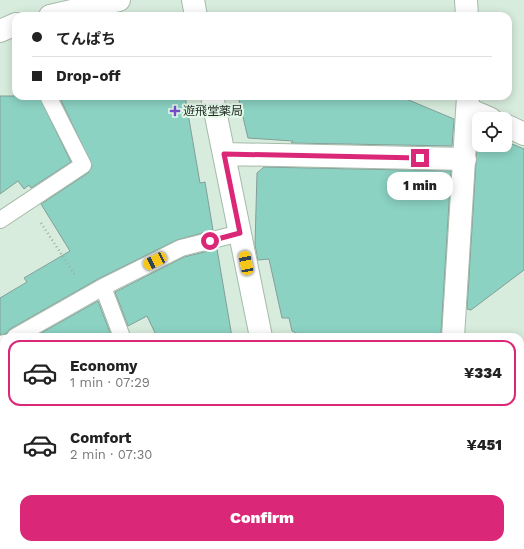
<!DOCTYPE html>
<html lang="en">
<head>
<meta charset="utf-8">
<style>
  :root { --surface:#fff; --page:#f6f6f6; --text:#222; --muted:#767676; --line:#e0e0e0; --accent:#db2777 }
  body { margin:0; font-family:"Work Sans","Noto Sans JP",sans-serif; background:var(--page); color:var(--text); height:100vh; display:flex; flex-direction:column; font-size:15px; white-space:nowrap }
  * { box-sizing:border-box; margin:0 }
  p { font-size:13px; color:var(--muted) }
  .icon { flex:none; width:22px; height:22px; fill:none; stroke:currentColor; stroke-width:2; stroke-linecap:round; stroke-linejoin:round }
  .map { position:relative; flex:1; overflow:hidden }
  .details { position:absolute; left:0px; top:333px; width:524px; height:216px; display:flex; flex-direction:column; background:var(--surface); border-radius:12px 12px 0 0; box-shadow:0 2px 10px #0003 }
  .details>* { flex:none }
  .top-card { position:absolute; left:12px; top:12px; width:500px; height:88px; border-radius:12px; box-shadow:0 2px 10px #0003; display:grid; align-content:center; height:88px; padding:0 20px; background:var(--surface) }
  .controls { position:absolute; left:472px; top:112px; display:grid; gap:8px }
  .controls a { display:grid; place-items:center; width:40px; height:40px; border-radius:8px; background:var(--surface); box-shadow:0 2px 10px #0003; font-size:20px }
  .end { position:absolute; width:18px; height:18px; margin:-9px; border:5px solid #db2777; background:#fff; box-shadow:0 0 0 2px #fff }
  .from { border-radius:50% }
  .bubble { position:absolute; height:28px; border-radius:12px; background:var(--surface); box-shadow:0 2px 10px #0003; font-size:13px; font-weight:800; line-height:28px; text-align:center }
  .car { position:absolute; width:12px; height:24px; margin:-12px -6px; border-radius:5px; box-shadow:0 0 3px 1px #0007; background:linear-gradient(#f5c518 24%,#345 0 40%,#f5c518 0 76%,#345 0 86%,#f5c518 0) }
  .top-card b { display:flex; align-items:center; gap:14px; height:38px; font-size:15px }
  .top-card b+b { border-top:1px solid var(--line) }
  .top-card i { width:10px; height:10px; background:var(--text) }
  ul { padding:7px 0 0; list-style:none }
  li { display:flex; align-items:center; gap:12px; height:66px; margin:0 8px 6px; padding:0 12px; border:2px solid transparent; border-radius:12px }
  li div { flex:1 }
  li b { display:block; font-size:15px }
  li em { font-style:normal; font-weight:800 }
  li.on { border-color:var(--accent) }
  li>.icon { width:36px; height:36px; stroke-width:1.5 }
  .action { display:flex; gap:8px; margin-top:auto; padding:8px 20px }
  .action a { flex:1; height:46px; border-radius:12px; background:var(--accent); color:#fff; font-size:16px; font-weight:800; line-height:46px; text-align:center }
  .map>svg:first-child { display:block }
  .building { fill:#8bd2c3; stroke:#849e98 }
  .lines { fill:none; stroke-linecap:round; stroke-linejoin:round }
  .lane-casing { stroke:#a6baaa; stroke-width:18 }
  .street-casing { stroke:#a6baaa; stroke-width:24 }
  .path { stroke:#9cada0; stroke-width:2.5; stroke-dasharray:1 3; stroke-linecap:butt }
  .lane { stroke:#fff; stroke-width:16 }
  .street { stroke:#fff; stroke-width:22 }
  .route { stroke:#db2777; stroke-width:5 }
  .poi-dot { fill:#734dc6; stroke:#e5fae9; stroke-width:1.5 }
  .labels { text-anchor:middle; stroke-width:4; stroke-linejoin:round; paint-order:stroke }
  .poi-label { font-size:12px; fill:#232b25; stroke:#e5fae9; text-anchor:start }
</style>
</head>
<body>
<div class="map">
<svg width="524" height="549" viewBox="0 0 524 549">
  <rect width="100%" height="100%" fill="#d7ecdc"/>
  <path class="building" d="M0,96h39l32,66 -40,26 -2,-3 -5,4 -6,-8 -18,13z
    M59,96h126l15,87 5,-1 8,48 -36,10 -79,39 -88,50 -4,5 -6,1v-37l27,-16 -3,-4 46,-27 -29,-47 47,-31 4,-7z
    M238,96h161l55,23 -2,27 -161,-3 2,-2 -45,-3z
    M478,130l1,15h26v-4l19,8v121l-53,40 -4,-1z
    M264,167l187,4 -10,162 -5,4h-132l-12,-6 -3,-13h-7l-13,-59 -11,1 -3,-15 2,-72z
    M217,249l15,88h-75l-10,-21 -19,10 -13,-34 69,-35z
    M98,301l13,34 -3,2h-74z"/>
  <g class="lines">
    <defs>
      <path id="lane" d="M0,220l83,-55 -35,-69
        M103,287l19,50
        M15,337l88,-50 78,-39 59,-15
        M0,346l4,-3
        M0,404l4,9
        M0,521l4,-2"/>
      <path id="street" d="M193,0l3,16
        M466,0l1,16
        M50,16l69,-16
        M0,31l16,-7
        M212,96l49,241
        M468,109l23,10
        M505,125l19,9
        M225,154l240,5
        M453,337l15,-241
        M520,480l4,1
        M305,545l1,4
        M422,549l1,-4"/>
    </defs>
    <use href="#lane" class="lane-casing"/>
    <use href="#street" class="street-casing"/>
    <path class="path" d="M41,223l34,52"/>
    <use href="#lane" class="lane"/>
    <use href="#street" class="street"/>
  </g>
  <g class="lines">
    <path class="route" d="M210,241l30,-8 -16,-79 196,4"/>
  </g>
  <path class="poi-dot" d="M173 105h4v4h4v4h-4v4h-4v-4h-4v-4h4z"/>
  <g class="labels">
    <g class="poi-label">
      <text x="183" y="115">遊飛堂薬局</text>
    </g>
  </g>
</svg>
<div class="controls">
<a><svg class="icon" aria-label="locate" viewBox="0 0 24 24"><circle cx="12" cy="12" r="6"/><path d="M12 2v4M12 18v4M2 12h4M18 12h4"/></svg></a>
</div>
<i class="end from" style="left:210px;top:241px"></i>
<i class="end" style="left:420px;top:158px"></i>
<div class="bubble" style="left:387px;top:172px;width:66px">1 min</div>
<i class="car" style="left:155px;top:261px;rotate:243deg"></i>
<i class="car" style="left:246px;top:263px;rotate:349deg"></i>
<div class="top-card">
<b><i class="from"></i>てんぱち</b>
<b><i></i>Drop-off</b>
</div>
<section class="details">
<ul>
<li class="on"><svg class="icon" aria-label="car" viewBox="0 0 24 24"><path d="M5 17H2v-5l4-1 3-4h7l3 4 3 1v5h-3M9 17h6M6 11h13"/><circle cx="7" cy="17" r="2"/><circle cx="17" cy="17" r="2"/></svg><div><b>Economy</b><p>1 min · 07:29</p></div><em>¥334</em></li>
<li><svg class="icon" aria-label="car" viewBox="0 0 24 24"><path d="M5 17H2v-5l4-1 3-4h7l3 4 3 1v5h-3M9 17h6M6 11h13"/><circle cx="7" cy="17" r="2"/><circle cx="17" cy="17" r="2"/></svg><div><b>Comfort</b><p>2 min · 07:30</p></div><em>¥451</em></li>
</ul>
<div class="action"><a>Confirm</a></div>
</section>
</div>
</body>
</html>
